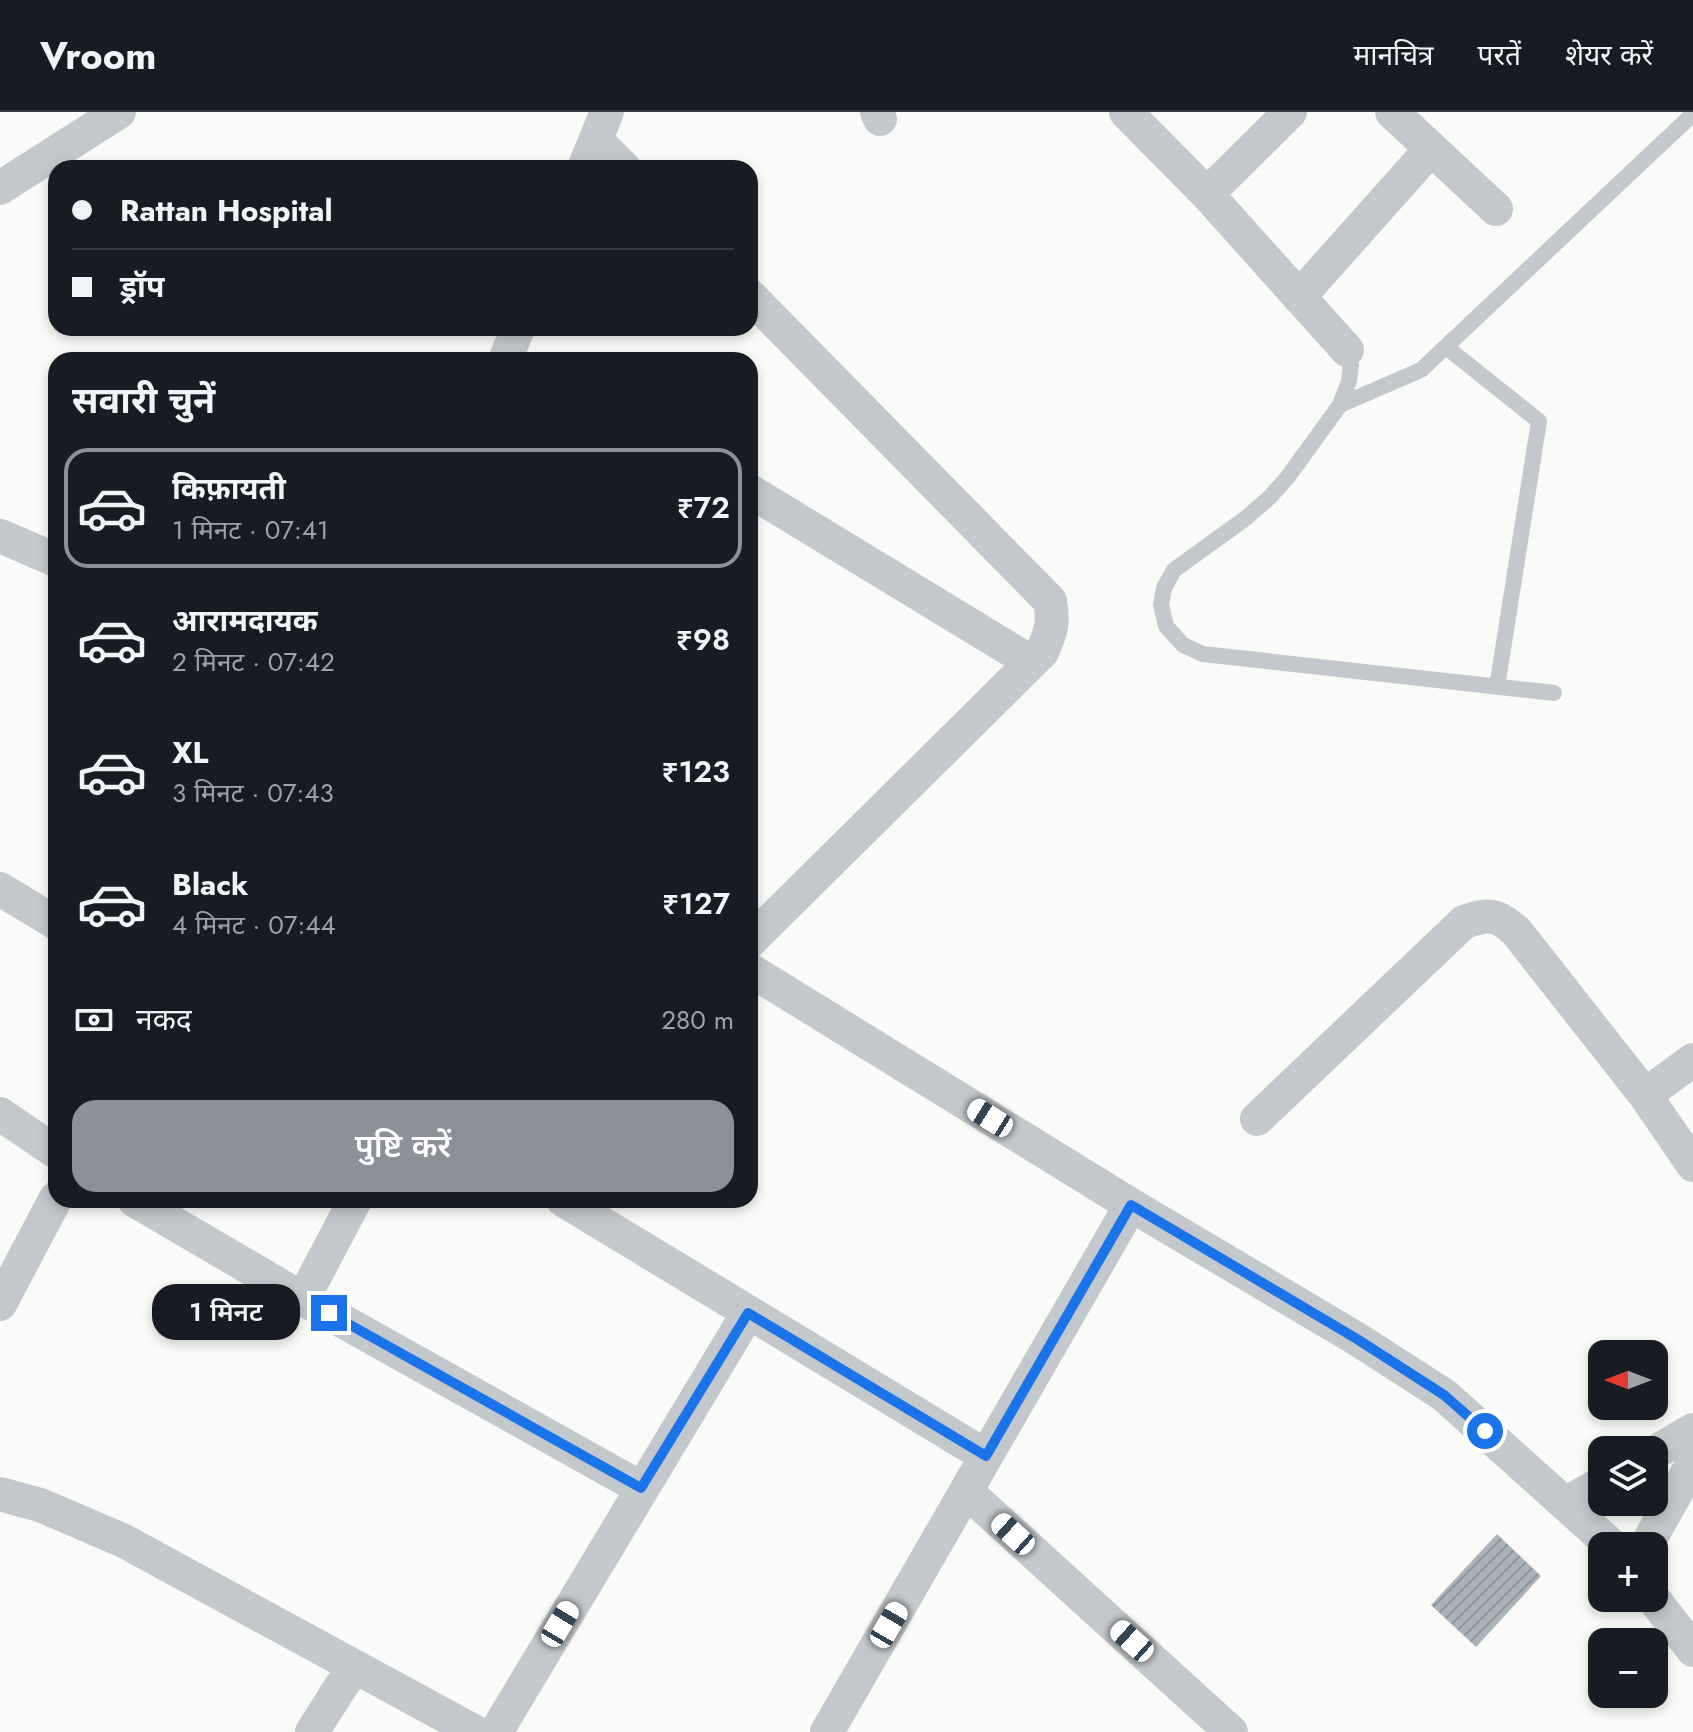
<!DOCTYPE html>
<html lang="hi">
<head>
<meta charset="utf-8">
<style>
  :root { --surface:#171b24; --page:#242831; --text:#f1f3f6; --muted:#9ea1a6; --line:#363941; --accent:#8c9099 }
  body { margin:0; font-family:Jost,"Noto Sans Devanagari",sans-serif; background:var(--page); color:var(--text); height:100vh; display:flex; flex-direction:column; font-size:30px; white-space:nowrap }
  * { box-sizing:border-box; margin:0 }
  p { font-size:26px; color:var(--muted) }
  .icon { flex:none; width:44px; height:44px; fill:none; stroke:currentColor; stroke-width:2; stroke-linecap:round; stroke-linejoin:round }
  .map { position:relative; flex:1; overflow:hidden }
  .sheet { position:absolute; left:48px; top:240px; width:710px; height:856px; display:flex; flex-direction:column; background:var(--surface); border-radius:24px; box-shadow:0 4px 12px #0003 }
  .sheet>* { flex:none }
  .banner { position:absolute; left:48px; top:48px; width:710px; height:176px; border-radius:24px; box-shadow:0 4px 12px #0003; display:grid; align-content:center; height:176px; padding:0 24px; background:var(--surface) }
  .needle { width:52px; rotate:270deg }
  .tools { position:absolute; left:1588px; top:1228px; display:grid; gap:16px }
  .tools a { display:grid; place-items:center; width:80px; height:80px; border-radius:16px; background:var(--surface); box-shadow:0 4px 12px #0003; font-size:40px }
  .end { position:absolute; width:36px; height:36px; margin:-18px; border:10px solid #1a73e8; background:#fff; box-shadow:0 0 0 4px #fff }
  .from { border-radius:50% }
  .bubble { position:absolute; height:56px; border-radius:24px; background:var(--surface); box-shadow:0 4px 12px #0003; font-size:26px; font-weight:600; line-height:56px; text-align:center }
  .car { position:absolute; width:24px; height:48px; margin:-24px -12px; border-radius:10px; box-shadow:0 0 6px 2px #0007; background:linear-gradient(#fff 24%,#345 0 40%,#fff 0 76%,#345 0 86%,#fff 0) }
  .banner b { display:flex; align-items:center; gap:28px; height:76px; font-size:30px }
  .banner b+b { border-top:2px solid var(--line) }
  .banner i { width:20px; height:20px; background:var(--text) }
  ul { padding:0; list-style:none }
  li { display:flex; align-items:center; gap:24px; height:120px; margin:0 16px 12px; padding:0 8px; border:4px solid transparent; border-radius:24px }
  li div { flex:1 }
  li b { display:block; font-size:30px }
  li em { font-style:normal; font-weight:600 }
  li.current { border-color:var(--accent) }
  li>.icon { width:72px; height:72px; stroke-width:1.5 }
  h2 { padding:0 24px; font-size:36px; line-height:96px }
  .pay { display:flex; align-items:center; gap:20px; height:88px; padding:0 24px; font-size:30px }
  .pay p { margin-inline-start:auto }
  .action { display:flex; gap:16px; margin-top:auto; padding:16px 24px }
  .action a { flex:1; height:92px; border-radius:24px; background:var(--accent); color:#fff; font-size:32px; font-weight:600; line-height:92px; text-align:center }
  header { display:flex; align-items:center; gap:48px; box-sizing:border-box; height:112px; padding:0 40px; background:var(--surface); border-bottom:2px solid var(--line) }
  header strong { font-size:38px }
  nav { display:flex; gap:44px; margin-inline-start:auto; font-size:28px }
  .map>svg:first-child { display:block }
  .building { fill:url(#building-hatch) }
  .lines { fill:none; stroke-linecap:round; stroke-linejoin:round }
  .service { stroke:#c3c8cc; stroke-width:16 }
  .minor { stroke:#c3c8cc; stroke-width:34 }
  .route { stroke:#1a73e8; stroke-width:10 }
</style>
</head>
<body>
<header>
<strong>Vroom</strong>
<nav><a>मानचित्र</a><a>परतें</a><a>शेयर करें</a></nav>
</header>
<div class="map">
<svg width="1693" height="1620" viewBox="0 0 1693 1620">
  <defs>
    <pattern id="building-hatch" width="6" height="6" patternUnits="userSpaceOnUse" patternTransform="scale(2)"><rect width="6" height="6" fill="#aab3b9"/><path d="M-1 1l2-2M0 6l6-6M5 7l2-2" fill="none" stroke="#8e969c"/></pattern>
  </defs>
  <rect width="100%" height="100%" fill="#fafaf8"/>
  <path class="building" d="M1497,1422l44,42 -65,71 -45,-42z"/>
  <g class="lines">
    <path class="service" d="M1446,235l93,74 -42,266
      M1347,238l4,14 -2,17 -9,24 -53,73 -18,20 -23,20 -72,52 -10,18 -3,17 5,21 17,19 20,9 351,39
      M1340,293l81,-35 272,-256"/>
    <path class="minor" d="M877,0l3,7
      M1126,0l81,82 140,156
      M1392,0l104,97
      M596,28l28,28
      M584,56l23,-56
      M0,76l119,-76
      M1207,82l83,-82
      M750,184l300,305c4,22 1,31 -8,51l-292,289
      M1299,185l132,-148
      M505,248l13,-32
      M750,379l281,171
      M0,424l56,24
      M0,777l56,34
      M750,858l381,235 226,134 87,56 168,151
      M1645,983l48,-35
      M0,1002l56,38
      M1257,1007l207,-197c25,-8 32,-9 52,9l129,164 48,70
      M134,1088l169,99 338,189
      M563,1088l423,256
      M303,1187l52,-99
      M0,1192l56,-106
      M1654,1341l39,-23
      M966,1379l265,241
      M0,1382l40,11 84,36 351,191
      M1565,1392l37,-21
      M1646,1434l47,-83
      M1653,1486l40,52
      M312,1620l42,-66
      M496,1620l252,-419
      M827,1620l304,-527"/>
  </g>
  <g class="lines">
    <path class="route" d="M329,1201l312,175 107,-175 238,143 145,-251 226,134 87,56 41,36"/>
  </g>
</svg>
<div class="tools">
<a><svg class="needle" viewBox="-14 -14 28 28"><path d="M0-13l5 13h-10z" fill="#e53935"/><path d="M0 13l5-13h-10z" fill="#9ea1a6"/></svg></a>
<a><svg class="icon" aria-label="layers" viewBox="0 0 24 24"><path d="M12 4l9 5-9 5-9-5zM3 14l9 5 9-5"/></svg></a>
<a>+</a>
<a>−</a>
</div>
<i class="end from" style="left:1485px;top:1319px"></i>
<i class="end" style="left:329px;top:1201px"></i>
<div class="bubble" style="left:152px;top:1172px;width:148px">1 मिनट</div>
<i class="car" style="left:990px;top:1006px;rotate:302deg"></i>
<i class="car" style="left:1013px;top:1422px;rotate:312deg"></i>
<i class="car" style="left:560px;top:1512px;rotate:31deg"></i>
<i class="car" style="left:889px;top:1513px;rotate:30deg"></i>
<i class="car" style="left:1132px;top:1529px;rotate:312deg"></i>
<div class="banner">
<b><i class="from"></i>Rattan Hospital</b>
<b><i></i>ड्रॉप</b>
</div>
<section class="sheet">
<h2>सवारी चुनें</h2>
<ul>
<li class="current"><svg class="icon" aria-label="car" viewBox="0 0 24 24"><path d="M5 17H2v-5l4-1 3-4h7l3 4 3 1v5h-3M9 17h6M6 11h13"/><circle cx="7" cy="17" r="2"/><circle cx="17" cy="17" r="2"/></svg><div><b>किफ़ायती</b><p>1 मिनट · 07:41</p></div><em>₹72</em></li>
<li><svg class="icon" aria-label="car" viewBox="0 0 24 24"><path d="M5 17H2v-5l4-1 3-4h7l3 4 3 1v5h-3M9 17h6M6 11h13"/><circle cx="7" cy="17" r="2"/><circle cx="17" cy="17" r="2"/></svg><div><b>आरामदायक</b><p>2 मिनट · 07:42</p></div><em>₹98</em></li>
<li><svg class="icon" aria-label="car" viewBox="0 0 24 24"><path d="M5 17H2v-5l4-1 3-4h7l3 4 3 1v5h-3M9 17h6M6 11h13"/><circle cx="7" cy="17" r="2"/><circle cx="17" cy="17" r="2"/></svg><div><b>XL</b><p>3 मिनट · 07:43</p></div><em>₹123</em></li>
<li><svg class="icon" aria-label="car" viewBox="0 0 24 24"><path d="M5 17H2v-5l4-1 3-4h7l3 4 3 1v5h-3M9 17h6M6 11h13"/><circle cx="7" cy="17" r="2"/><circle cx="17" cy="17" r="2"/></svg><div><b>Black</b><p>4 मिनट · 07:44</p></div><em>₹127</em></li>
</ul>
<div class="pay"><svg class="icon" aria-label="cash" viewBox="0 0 24 24"><path d="M3 7h18v10H3z"/><circle cx="12" cy="12" r="2"/></svg>नकद<p>280 m</p></div>
<div class="action"><a>पुष्टि करें</a></div>
</section>
</div>
</body>
</html>
